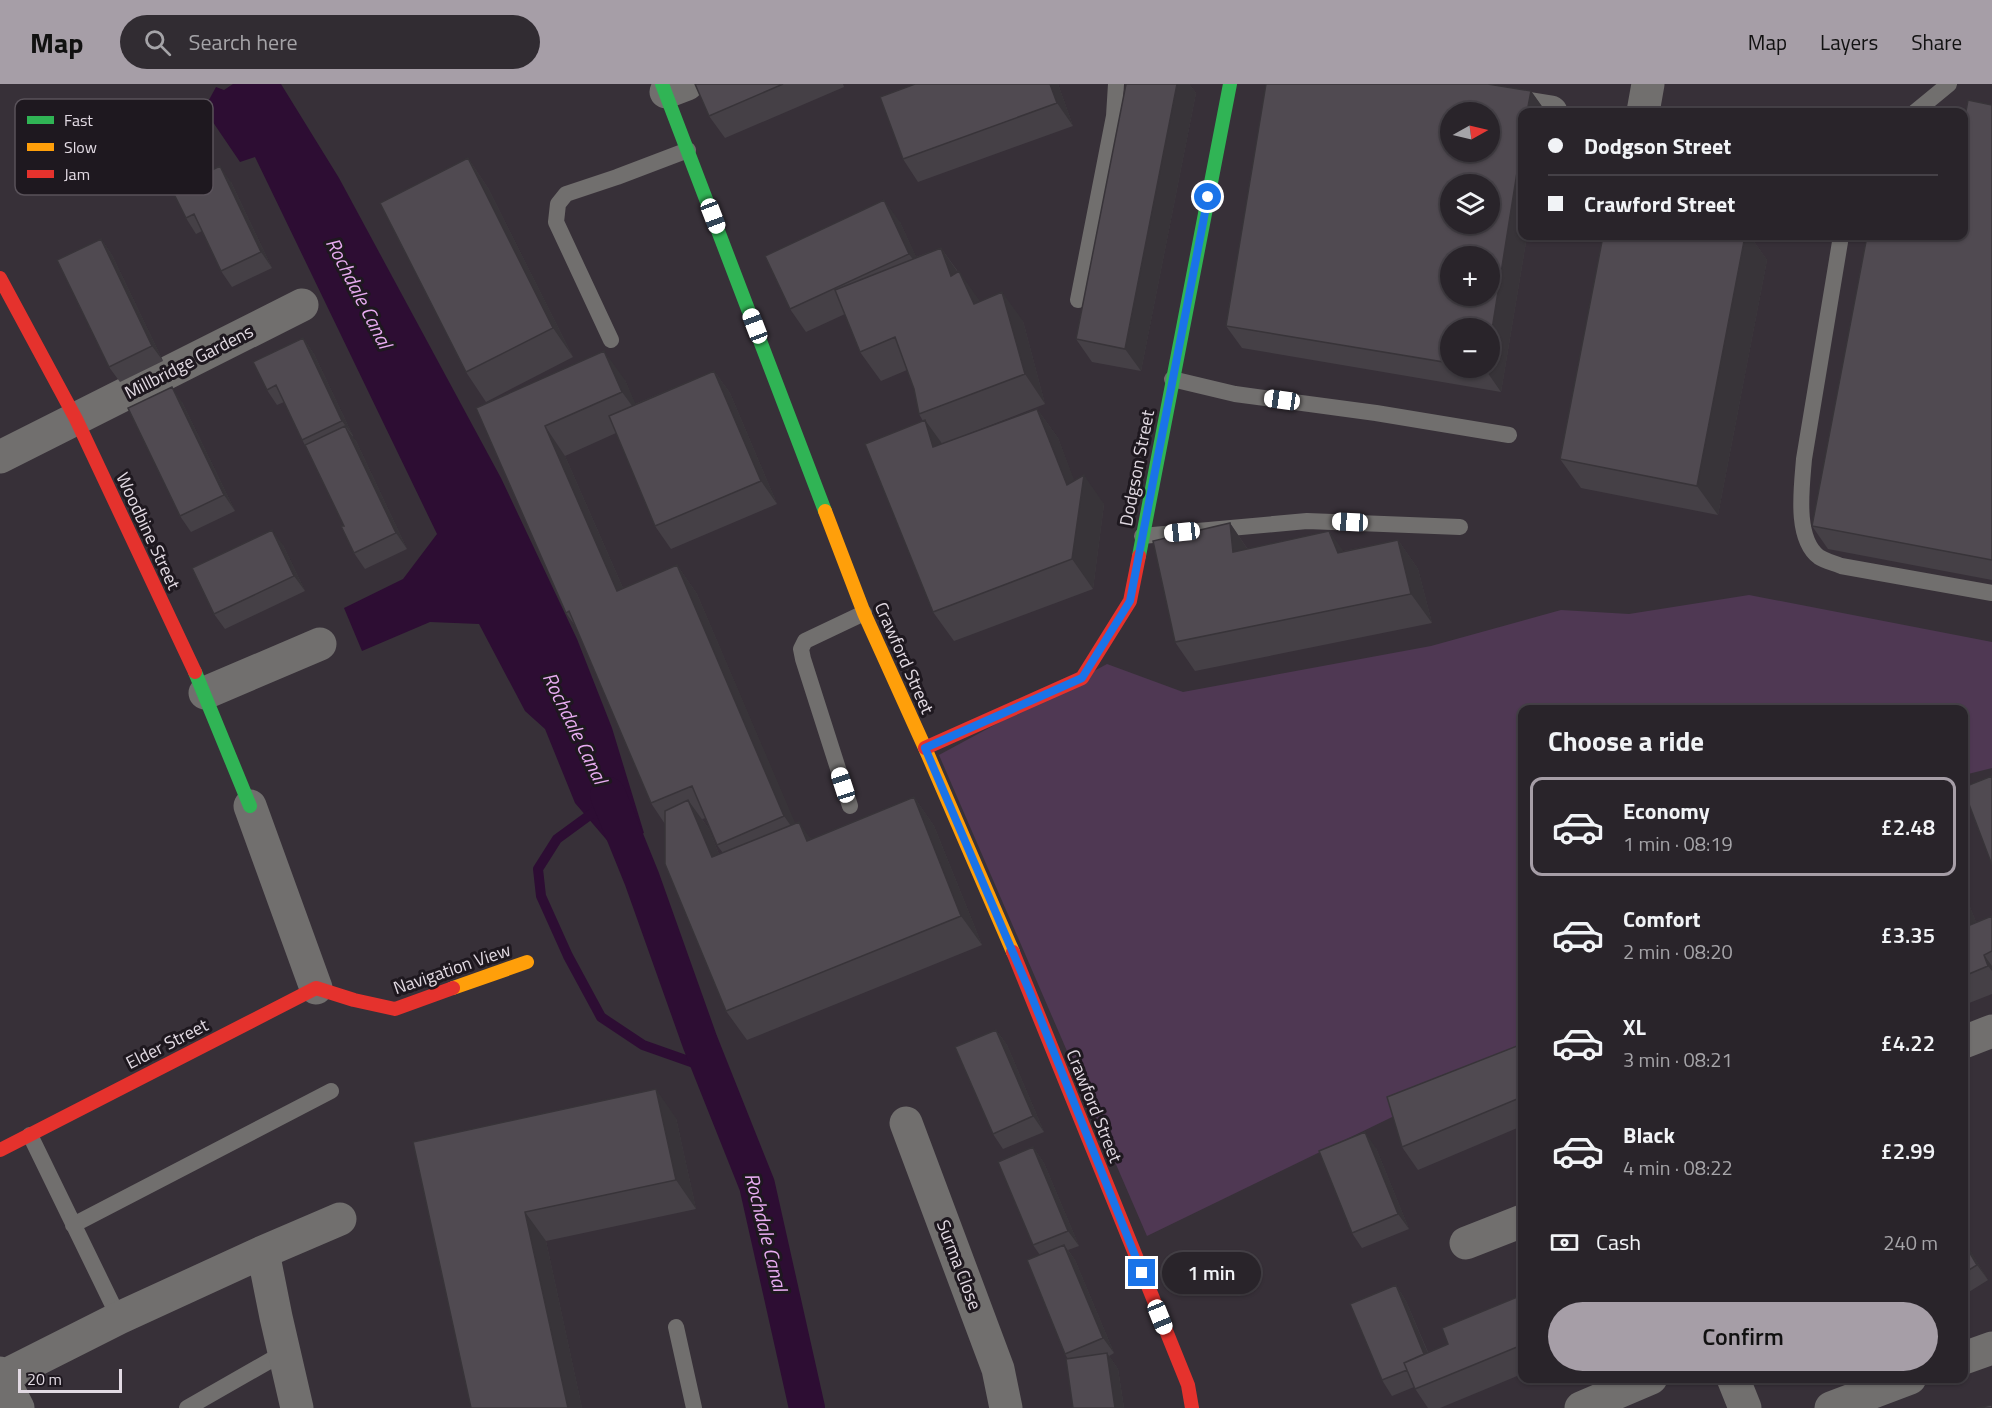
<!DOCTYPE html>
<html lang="en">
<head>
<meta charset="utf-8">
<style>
  :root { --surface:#29242a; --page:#312c32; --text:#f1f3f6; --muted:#a5a4a8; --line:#454147; --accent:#a69ea7 }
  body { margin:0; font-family:"Titillium Web",sans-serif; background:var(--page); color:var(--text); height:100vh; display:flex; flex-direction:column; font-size:22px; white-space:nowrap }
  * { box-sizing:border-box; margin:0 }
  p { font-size:20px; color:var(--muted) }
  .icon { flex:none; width:33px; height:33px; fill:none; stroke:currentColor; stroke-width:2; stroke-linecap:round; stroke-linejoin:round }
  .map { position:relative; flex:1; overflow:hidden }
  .panel { position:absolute; left:1518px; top:621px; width:450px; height:678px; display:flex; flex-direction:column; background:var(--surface); border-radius:12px; box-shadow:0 2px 4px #0004,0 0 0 2px var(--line) }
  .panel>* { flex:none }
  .guide { position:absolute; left:1518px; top:24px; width:450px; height:132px; border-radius:12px; box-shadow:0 2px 4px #0004,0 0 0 2px var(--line); display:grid; align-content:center; height:132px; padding:0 30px; background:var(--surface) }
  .needle { width:39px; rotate:82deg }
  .fabs { position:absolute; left:1440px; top:18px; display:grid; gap:12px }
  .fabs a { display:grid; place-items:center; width:60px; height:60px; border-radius:50%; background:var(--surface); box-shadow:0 2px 4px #0004,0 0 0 2px var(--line); font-size:30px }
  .scale { position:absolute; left:18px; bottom:15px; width:104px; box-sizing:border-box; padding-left:6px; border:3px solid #e2dae3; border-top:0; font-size:16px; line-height:21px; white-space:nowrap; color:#e2dae3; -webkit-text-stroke:4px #1e181f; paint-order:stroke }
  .end { position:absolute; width:27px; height:27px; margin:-14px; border:8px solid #1a73e8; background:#fff; box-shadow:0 0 0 3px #fff }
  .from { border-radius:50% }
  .bubble { position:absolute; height:42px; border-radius:21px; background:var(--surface); box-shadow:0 2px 4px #0004,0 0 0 2px var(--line); font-size:20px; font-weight:600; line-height:42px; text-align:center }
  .car { position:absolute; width:18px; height:36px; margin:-18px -9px; border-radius:8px; box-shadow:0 0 4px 2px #0007; background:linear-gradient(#fff 24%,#345 0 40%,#fff 0 76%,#345 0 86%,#fff 0) }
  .guide b { display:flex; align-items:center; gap:21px; height:57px; font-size:22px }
  .guide b+b { border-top:2px solid var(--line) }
  .guide i { width:15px; height:15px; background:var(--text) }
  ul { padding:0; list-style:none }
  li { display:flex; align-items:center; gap:18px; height:99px; margin:0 12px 9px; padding:0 18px; border:3px solid transparent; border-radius:12px }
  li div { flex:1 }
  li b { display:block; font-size:22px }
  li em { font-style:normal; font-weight:600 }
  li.current { border-color:var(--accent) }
  li>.icon { width:54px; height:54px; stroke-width:1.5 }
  h2 { padding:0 30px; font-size:27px; line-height:72px }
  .pay { display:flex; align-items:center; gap:15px; height:66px; padding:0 30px; font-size:22px }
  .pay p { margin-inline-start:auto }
  .button { display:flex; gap:12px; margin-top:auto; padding:12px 30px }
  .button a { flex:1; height:69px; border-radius:36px; background:var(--accent); color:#111; font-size:24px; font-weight:600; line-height:69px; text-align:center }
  header { display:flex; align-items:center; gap:36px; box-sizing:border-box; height:84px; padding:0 30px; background:var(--accent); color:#111 }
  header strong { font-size:28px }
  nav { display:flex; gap:33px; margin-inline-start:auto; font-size:21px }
  .search { width:420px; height:54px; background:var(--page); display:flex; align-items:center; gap:15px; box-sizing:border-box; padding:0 21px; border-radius:33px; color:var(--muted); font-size:22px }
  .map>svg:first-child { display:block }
  .green { fill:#4f3853 }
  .water { fill:#2d0d33 }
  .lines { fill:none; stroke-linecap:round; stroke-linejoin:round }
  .stream { stroke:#2d0d33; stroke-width:10 }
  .canal { stroke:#2d0d33; stroke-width:36 }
  .lane { stroke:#716f6e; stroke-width:16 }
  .street { stroke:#716f6e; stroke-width:33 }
  .fast { stroke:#30b455; stroke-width:14 }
  .slow { stroke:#ff9f0a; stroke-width:14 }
  .jam { stroke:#e5322d; stroke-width:14 }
  .wall { fill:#454046; fill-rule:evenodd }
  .shaded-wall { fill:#383439 }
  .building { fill:#504a51; stroke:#383439; stroke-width:1.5; fill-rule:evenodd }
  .route { stroke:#1a73e8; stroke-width:8 }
  .labels { text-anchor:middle; stroke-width:6; stroke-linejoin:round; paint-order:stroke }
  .street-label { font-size:18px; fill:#e2dae3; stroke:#1e181f }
  .water-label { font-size:20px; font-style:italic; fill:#e8acf1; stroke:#1e181f }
  .key { fill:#1e181f; stroke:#59525a; stroke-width:1.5 }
  .key-label { font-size:16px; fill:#e2dae3 }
</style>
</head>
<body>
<header>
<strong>Map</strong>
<div class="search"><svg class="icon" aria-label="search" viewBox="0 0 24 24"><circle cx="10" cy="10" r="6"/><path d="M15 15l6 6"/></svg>Search here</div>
<nav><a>Map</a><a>Layers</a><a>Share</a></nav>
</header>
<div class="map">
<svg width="1992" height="1324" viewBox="0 0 1992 1324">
  <rect width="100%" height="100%" fill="#373038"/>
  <path class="green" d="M1749,511l243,47v126l-28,7v-65h-442v344l-375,182 -208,-481 168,-91 76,28 248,-46 130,-36 68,4z"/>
  <path class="water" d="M233,0h48l58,94 162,300 76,161 35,89 32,105 -33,12 -36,-42 -30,-74 -20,-18 -46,-87 -49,-2 -68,29 -18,-43 59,-29 34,-45 -182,-377 -15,5 -36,-53 12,-22 8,3z"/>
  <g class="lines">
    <path class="stream" d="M598,725l-41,30 -19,30 3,27 27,60 33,61 42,28 68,24"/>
    <path class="canal" d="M608,711l34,84 58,163 57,143 50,223"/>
    <path class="lane" d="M1915,28l34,-28
      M1841,152l-37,223c-2,27 -10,79 15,98 6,4 15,6 22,9l151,27
      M1078,216l36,-184 2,-32
      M611,256l-55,-118 2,-18 8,-10 51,-17 71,-27
      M1172,295l63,15 141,19 133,22
      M1142,452l165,-15 153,6
      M850,722l-47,-147 -2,-10 4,-8 59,-28
      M30,1051l89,183
      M73,1141l258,-134
      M676,1243l18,81
      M187,1324l98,-56"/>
    <path class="street" d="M666,8l21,-8
      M1500,20l51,8
      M1643,28l5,-28
      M0,373l302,-152
      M205,609l115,-49
      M250,722l66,182
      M1964,958l28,-11
      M906,1039l92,246 8,39
      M1466,1159l56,-22
      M1964,1274l28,-10
      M0,1289l18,35
      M2,1293l117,-59 144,-66
      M1733,1294l12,30
      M297,1324l-21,-91 -13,-65 77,-33
      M1581,1324l70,-30
      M1831,1324l79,-30"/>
    <path class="fast" d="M662,0l163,427
      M1139,472l91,-472
      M195,588l55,134"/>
    <path class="slow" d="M825,427l39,102 61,135 88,204
      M453,904l74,-26"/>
    <path class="jam" d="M0,194l76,141 119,253
      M925,664l157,-70 48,-77 9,-45
      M1013,868l175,433 4,23
      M0,1066l316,-162 38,12 41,9 58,-21"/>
  </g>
  <path class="wall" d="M695,0h148l1,3 -119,51 -16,-22z
    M915,0h143l15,42 -155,56 -15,-23z
    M1126,0h63l7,9 -55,278 -49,-9 -16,-23z
    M1531,7l15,21h-24v124h5l-26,156 -259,-44 -16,-22zM1450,244l40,40h-40z
    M1992,21v475l-164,-31 -16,-23 152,-290z
    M468,74l20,30 85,169 -87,45 -20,-30z
    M231,98l41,86 -40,19 -11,-16 -19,-40 -6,3 -10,-16z
    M900,138l16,35 25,-9 39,54 43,19 22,83 -103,40 95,-35 21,29 16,43 30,23 -11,85 -139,52 -21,-29 -10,-191 -4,-7 -5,-25 -7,-19 -26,11 -21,-29 -15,-38 -39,18 -16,-23z
    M1603,152h147l17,24 -49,255 -137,-27 -21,-29z
    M101,155l11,16 51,106 -43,21 -11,-15z
    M303,254l11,16 39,82 -1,1 4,4 51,108 -42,20 -11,-16 -10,-27 -60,-124 -7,3 -10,-15z
    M714,287l16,22 47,111 -106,45 -16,-23 -39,-93 -51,23 58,132 54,-23 20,29 98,230 16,15 103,-42 20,29 48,119 -235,95 -21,-29 -61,-187 -14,-21 -75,-176 -10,-14 -90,-205 149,-28 10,24zM706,734l11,27 6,8 -4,1 -10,-25 -7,-10z
    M182,318l53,109 -44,21 -11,-16z
    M1230,439l17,25 97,3 54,-11 20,29 14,54 -237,48 -20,-29z
    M283,461l22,46 -80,38 -11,-15z
    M1964,808l12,30 16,-6v78l-28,11z
    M996,946l11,15 37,87 -41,17 -10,-15z
    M1522,960v82l-104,44 -16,-23z
    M676,1034l20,91 -150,32 36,167h-111l-58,-266z
    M1033,1063l11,16 35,83 -11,4 7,10 39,93 -5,3 9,13 6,39h-51l-5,-49 -3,-5 -25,-99 -7,-10z
    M1376,1064l33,81 -47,19 -10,-15z
    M1964,1157l24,39 -24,15z
    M1396,1201l10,16 22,51 20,-8 74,-49v79l-82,34h-12l-14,-21 -22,9 -10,-16z"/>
  <path class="shaded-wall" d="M1050,0h8l15,42 -16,-23z
    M1177,0h12l7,9 -55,278 -16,-22z
    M1531,7l15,21h-19z
    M1522,57v95h5l-26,156 -16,-23v-1h5v-26z
    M468,74l20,30 85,169 -20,-29z
    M220,82l11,16 41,86 -11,-16z
    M884,116l16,22 25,54 -16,-22z
    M1745,152h5l17,24 -49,255 -21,-29z
    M101,155l11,16 51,106 -11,-15z
    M941,164l20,29 -10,-1z
    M959,187l20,29 16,33 -21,-29z
    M1002,208l21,29 22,83 -20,-30z
    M303,254l11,16 39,82 -11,-15z
    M604,267l21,29 18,41 -21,-29z
    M714,287l16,22 47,111 -16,-23z
    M172,303l10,15 53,109 -11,-16z
    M1037,325l21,29 23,60 3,-23 20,29 -11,85 -21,-30 -5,-74z
    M925,336l21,29 -13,-2z
    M345,342l11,15 51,108 -11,-16z
    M545,342l20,30 72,164 -20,-29z
    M1230,439l20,30 -17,-1z
    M272,446l11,15 22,46 -11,-15z
    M1329,447l21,29 -12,-7z
    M1398,456l20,29 14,54 -21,-29z
    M677,481l20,29 108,252 -21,-30z
    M914,713l20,29 48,119 -21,-29z
    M688,716l21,29 23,58 -20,-30z
    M799,738l20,29 -12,-10z
    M1964,808l22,55 -16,-22 -6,-16z
    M1984,871l8,11v5l-4,-5z
    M996,946l11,15 37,87 -11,-16z
    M656,1005l20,29 20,91 -20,-29z
    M1365,1048l11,16 33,81 -11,-15z
    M1033,1063l11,16 35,83 -11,-15z
    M525,1128l21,29 36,167h-14z
    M1964,1157l3,4 21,35 -11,-15 -13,-22z
    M1064,1161l11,15 39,93 -11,-15z
    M1396,1201l10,16 32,76 -11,-15z
    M1107,1269l11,16 6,39h-9z"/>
  <path class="building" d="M695,0h88l-74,32z
    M915,0h135l7,19 -154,56 -23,-62z
    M1126,0h51l-52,265 -49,-10z
    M1266,0h222l43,7 -4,21h-5v29l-32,201v-14h-40v35l-224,-37zM1450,28h40v40h-40zM1450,100h40v40h-40zM1450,172h40v40h-40z
    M1968,16l24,5v455l-180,-34 55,-290h97v-114z
    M468,74l85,170 -87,44 -86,-169z
    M220,82l41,86 -40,19 -27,-57 -8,4 -14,-28z
    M884,116l25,54 -119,55 -25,-53z
    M1603,152h142l-48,250 -137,-27z
    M101,155l51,107 -43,21 -52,-107z
    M941,164l10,28 8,-5 15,33 28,-12 23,82 -106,40 -5,-25 -19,-52 -35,15 -25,-62z
    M303,254l39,83 -40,19 -26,-55 -9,5 -14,-28z
    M604,267l18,41 -77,34 72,165 60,-26 107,251 -67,29 -25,-59 -41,17 -82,-192 -3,2 -90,-205z
    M714,287l47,110 -106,45 -46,-110z
    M172,303l52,108 -44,21 -52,-108z
    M1037,325l30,76 17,-10 -12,84 -139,53 -68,-168 60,-24 8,27z
    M345,342l51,107 -42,20 -13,-27h3l-39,-81z
    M1230,439l3,29 96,-21 9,22 60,-13 13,54 -236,48 -22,-101z
    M272,446l22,46 -80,38 -22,-46z
    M1992,692v89l-28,-74v-4z
    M914,713l47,119 -235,95 -61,-147v-53l23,-11 24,57 87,-35 8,19z
    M1964,825l6,16 22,-9v35l-8,4 4,11 -24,10z
    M996,946l37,86 -40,18 -38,-87z
    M1522,960v53l-120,50 -15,-50z
    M656,1005l20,91 -151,32 43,196h-97l-58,-266z
    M1365,1048l33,82 -46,19 -33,-82z
    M1033,1063l35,84 -35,14 -35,-83z
    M1964,1159l13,22 -13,8z
    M1064,1161l39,93 -38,16 -38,-94z
    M1396,1201l28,69 -20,9 3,7 -25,10 -32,-76z
    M1522,1211v50l-107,44 -11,-26 44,-19 -6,-16z
    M1107,1269l8,55h-42l-7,-49z
    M1992,1321v3h-16z"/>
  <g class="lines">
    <path class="route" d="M1142,1189l-113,-283 -104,-242 157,-70 48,-77 78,-404"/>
  </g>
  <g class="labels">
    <g class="street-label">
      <text transform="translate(189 278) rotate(-27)" y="6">Millbridge Gardens</text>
      <text transform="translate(1137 384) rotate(-79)" y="6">Dodgson Street</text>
      <text transform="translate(148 447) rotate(65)" y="6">Woodbine Street</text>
      <text transform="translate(904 574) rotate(66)" y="6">Crawford Street</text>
      <text transform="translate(452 885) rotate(-19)" y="6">Navigation View</text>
      <text transform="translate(167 960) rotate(-27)" y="6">Elder Street</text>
      <text transform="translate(1094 1022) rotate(68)" y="6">Crawford Street</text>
      <text transform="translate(959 1181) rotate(69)" y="6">Surma Close</text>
    </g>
    <g class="water-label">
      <text transform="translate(359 209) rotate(63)" y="7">Rochdale Canal</text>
      <text transform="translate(575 644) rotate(64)" y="7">Rochdale Canal</text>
      <text transform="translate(766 1148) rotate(76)" y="7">Rochdale Canal</text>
    </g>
  </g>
  <rect x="15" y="15" width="198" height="96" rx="9" class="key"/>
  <rect x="27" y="32" width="27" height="8" fill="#30b455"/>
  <rect x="27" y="59" width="27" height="8" fill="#ff9f0a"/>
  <rect x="27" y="86" width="27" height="8" fill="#e5322d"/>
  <g class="key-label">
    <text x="64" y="42">Fast</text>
    <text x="64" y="69">Slow</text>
    <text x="64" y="96">Jam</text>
  </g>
</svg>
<div class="fabs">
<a><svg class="needle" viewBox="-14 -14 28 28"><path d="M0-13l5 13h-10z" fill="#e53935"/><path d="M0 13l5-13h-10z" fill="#a5a4a8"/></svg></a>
<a><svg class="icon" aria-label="layers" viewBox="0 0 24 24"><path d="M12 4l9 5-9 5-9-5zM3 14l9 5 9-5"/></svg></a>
<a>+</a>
<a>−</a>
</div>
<div class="scale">20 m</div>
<i class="end from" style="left:1208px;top:113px"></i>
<i class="end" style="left:1142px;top:1189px"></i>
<div class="bubble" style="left:1162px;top:1168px;width:99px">1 min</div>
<i class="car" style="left:713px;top:132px;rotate:159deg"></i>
<i class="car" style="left:755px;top:242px;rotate:339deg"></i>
<i class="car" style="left:1282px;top:316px;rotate:278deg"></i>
<i class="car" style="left:1350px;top:438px;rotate:273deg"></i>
<i class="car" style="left:1182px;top:448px;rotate:264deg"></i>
<i class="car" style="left:843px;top:701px;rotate:342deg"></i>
<i class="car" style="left:1160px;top:1233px;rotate:158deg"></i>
<div class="guide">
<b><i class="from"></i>Dodgson Street</b>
<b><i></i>Crawford Street</b>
</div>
<section class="panel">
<h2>Choose a ride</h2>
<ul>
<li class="current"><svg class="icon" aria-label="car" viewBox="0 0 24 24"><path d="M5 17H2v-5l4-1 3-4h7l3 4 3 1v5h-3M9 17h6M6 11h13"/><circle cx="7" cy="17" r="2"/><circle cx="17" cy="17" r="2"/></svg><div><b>Economy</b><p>1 min · 08:19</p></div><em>£2.48</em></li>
<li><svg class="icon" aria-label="car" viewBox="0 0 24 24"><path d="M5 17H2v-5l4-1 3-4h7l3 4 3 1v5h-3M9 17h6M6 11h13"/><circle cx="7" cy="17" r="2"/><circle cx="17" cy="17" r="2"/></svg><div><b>Comfort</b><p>2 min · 08:20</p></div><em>£3.35</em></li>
<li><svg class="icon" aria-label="car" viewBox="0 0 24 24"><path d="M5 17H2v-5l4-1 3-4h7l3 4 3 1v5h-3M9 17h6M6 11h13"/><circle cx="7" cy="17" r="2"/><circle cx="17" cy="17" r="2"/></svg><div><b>XL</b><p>3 min · 08:21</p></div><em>£4.22</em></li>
<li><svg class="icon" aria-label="car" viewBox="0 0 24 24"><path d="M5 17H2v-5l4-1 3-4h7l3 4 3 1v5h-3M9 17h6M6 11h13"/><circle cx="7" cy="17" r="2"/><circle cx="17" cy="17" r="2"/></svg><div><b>Black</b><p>4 min · 08:22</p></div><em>£2.99</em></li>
</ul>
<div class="pay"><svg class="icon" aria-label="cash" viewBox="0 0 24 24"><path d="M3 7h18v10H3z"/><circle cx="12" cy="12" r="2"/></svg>Cash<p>240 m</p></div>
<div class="button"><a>Confirm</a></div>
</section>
</div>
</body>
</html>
